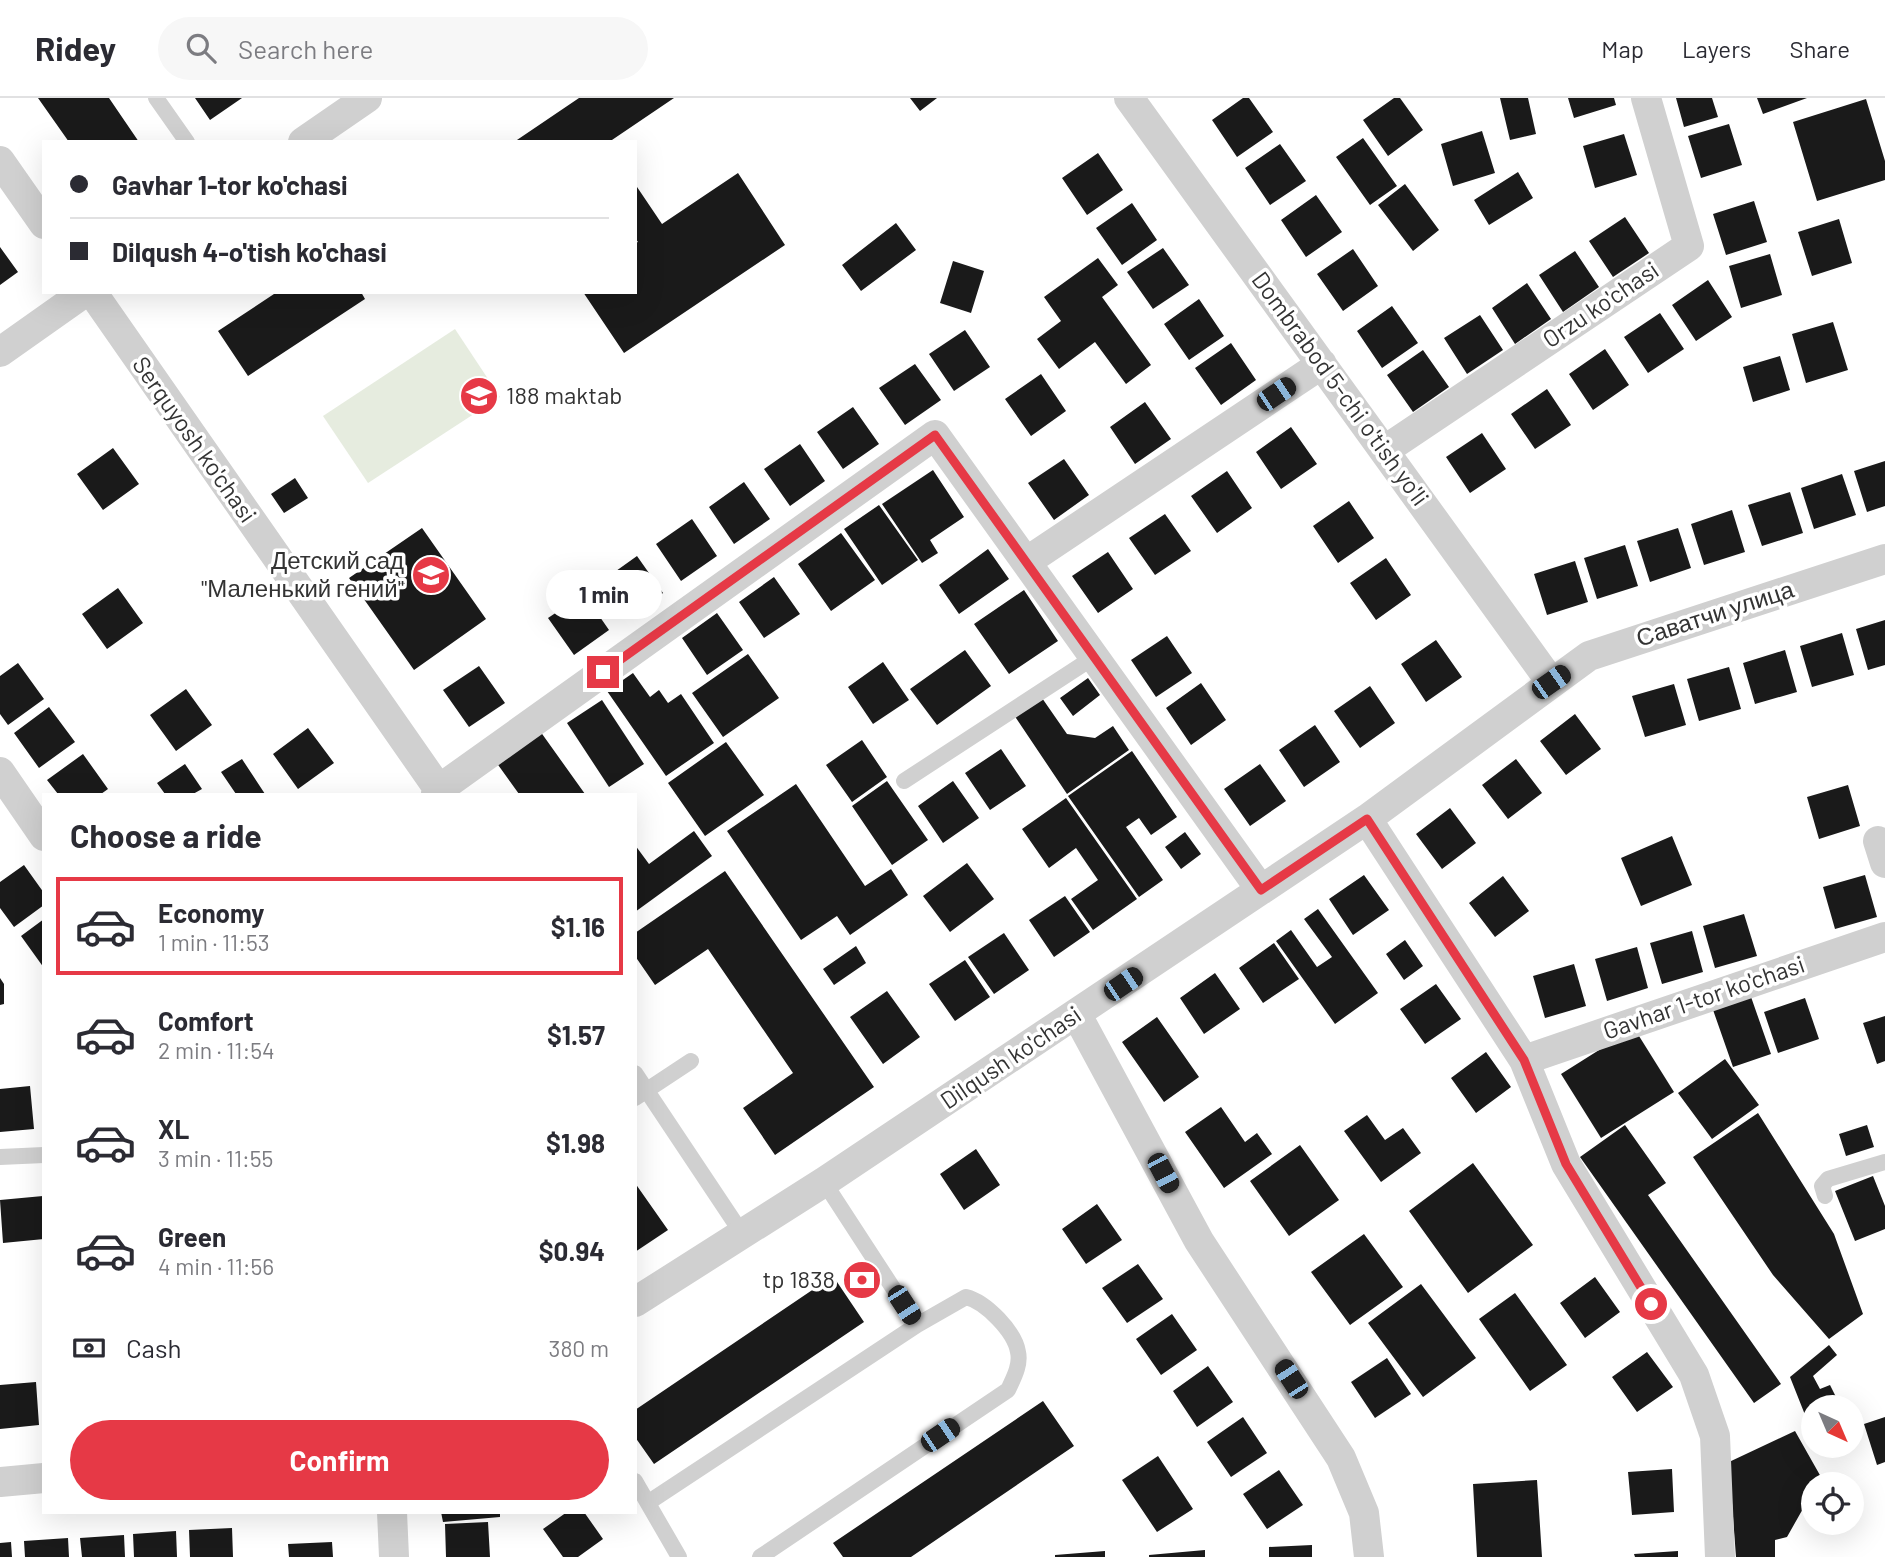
<!DOCTYPE html>
<html lang="en">
<head>
<meta charset="utf-8">
<style>
  :root { --surface:#fff; --page:#f7f7f7; --text:#2b2b33; --muted:#7c7c81; --line:#e1e1e2; --accent:#e63946 }
  body { margin:0; font-family:Barlow,sans-serif; background:var(--page); color:var(--text); height:100vh; display:flex; flex-direction:column; font-size:26px; white-space:nowrap }
  * { box-sizing:border-box; margin:0 }
  p { font-size:23px; color:var(--muted) }
  .icon { flex:none; width:38px; height:38px; fill:none; stroke:currentColor; stroke-width:2; stroke-linecap:round; stroke-linejoin:round }
  .map { position:relative; flex:1; overflow:hidden }
  .details { position:absolute; left:42px; top:695px; width:595px; height:721px; display:flex; flex-direction:column; background:var(--surface); border-radius:0px; box-shadow:0 7px 28px #0002 }
  .details>* { flex:none }
  .hud { position:absolute; left:42px; top:42px; width:595px; height:154px; border-radius:0px; box-shadow:0 7px 28px #0002; display:grid; align-content:center; height:154px; padding:0 28px; background:var(--surface) }
  .needle { width:46px; rotate:136deg }
  .fabs { position:absolute; left:1801px; top:1297px; display:grid; gap:14px }
  .fabs a { display:grid; place-items:center; width:63px; height:63px; border-radius:50%; background:var(--surface); box-shadow:0 7px 28px #0002; font-size:35px }
  .end { position:absolute; width:32px; height:32px; margin:-16px; border:9px solid #e63946; background:#fff; box-shadow:0 0 0 4px #fff }
  .from { border-radius:50% }
  .bubble { position:absolute; height:49px; border-radius:24px; background:var(--surface); box-shadow:0 7px 28px #0002; font-size:23px; font-weight:700; line-height:49px; text-align:center }
  .car { position:absolute; width:21px; height:42px; margin:-21px -10px; border-radius:9px; box-shadow:0 0 5px 2px #0007; background:linear-gradient(#222 24%,#8ab4d8 0 40%,#222 0 76%,#8ab4d8 0 86%,#222 0) }
  .hud b { display:flex; align-items:center; gap:24px; height:66px; font-size:26px }
  .hud b+b { border-top:2px solid var(--line) }
  .hud i { width:18px; height:18px; background:var(--text) }
  ul { padding:0; list-style:none }
  li { display:flex; align-items:center; gap:21px; height:98px; margin:0 14px 10px; padding:0 14px; border:4px solid transparent; border-radius:0px }
  li div { flex:1 }
  li b { display:block; font-size:26px }
  li em { font-style:normal; font-weight:700 }
  li.on { border-color:var(--accent) }
  li>.icon { width:63px; height:63px; stroke-width:1.5 }
  h2 { padding:0 28px; font-size:32px; line-height:84px }
  .pay { display:flex; align-items:center; gap:18px; height:77px; padding:0 28px; font-size:26px }
  .pay p { margin-inline-start:auto }
  .button { display:flex; gap:14px; margin-top:auto; padding:14px 28px }
  .button a { flex:1; height:80px; border-radius:42px; background:var(--accent); color:#fff; font-size:28px; font-weight:700; line-height:80px; text-align:center }
  header { display:flex; align-items:center; gap:42px; box-sizing:border-box; height:98px; padding:0 35px; background:var(--surface); border-bottom:2px solid var(--line) }
  header strong { font-size:33px }
  nav { display:flex; gap:38px; margin-inline-start:auto; font-size:24px }
  .search { width:490px; height:63px; background:var(--page); display:flex; align-items:center; gap:18px; box-sizing:border-box; padding:0 24px; border-radius:38px; color:var(--muted); font-size:26px }
  .map>svg:first-child { display:block }
  .green { fill:#e6ecdf }
  .building { fill:#1a1a1a }
  .lines { fill:none; stroke-linecap:round; stroke-linejoin:round }
  .lane { stroke:#d0d0d0; stroke-width:16 }
  .street { stroke:#d0d0d0; stroke-width:30 }
  .route { stroke:#e63946; stroke-width:9 }
  .labels { text-anchor:middle; stroke-width:7; stroke-linejoin:round; paint-order:stroke }
  .street-label { font-size:24px; fill:#333; stroke:#fff }
  .poi-label { font-size:24px; fill:#333; stroke:#fff; text-anchor:end }
</style>
</head>
<body>
<header>
<strong>Ridey</strong>
<div class="search"><svg class="icon" aria-label="search" viewBox="0 0 24 24"><circle cx="10" cy="10" r="6"/><path d="M15 15l6 6"/></svg>Search here</div>
<nav><a>Map</a><a>Layers</a><a>Share</a></nav>
</header>
<div class="map">
<svg width="1885" height="1459" viewBox="0 0 1885 1459">
  <rect width="100%" height="100%" fill="#fff"/>
  <path class="green" d="M455,231l45,68 -132,86 -45,-67z"/>
  <path class="building" d="M38,0h71l30,44h-70z
    M195,0h47l-32,22z
    M579,0h95l-65,44h-95z
    M910,0h27l-17,13z
    M1243,0h6l24,34 -36,25 -25,-37z
    M1394,0h6l23,32 -35,26 -25,-36z
    M1500,0h28l8,36 -26,6z
    M1568,0h46l2,7 -42,13z
    M1676,0h36l6,19 -34,10z
    M1757,0h50l-44,16z
    M1866,1l19,62v19l-68,21 -24,-79z
    M1729,26l13,41 -41,13 -13,-42z
    M1482,33l13,42 -42,13 -12,-42z
    M1624,36l13,41 -42,13 -12,-42z
    M1363,40l34,48 -27,19 -34,-48z
    M1280,46l26,37 -36,24 -25,-37z
    M1098,55l25,37 -36,25 -25,-37z
    M1518,74l15,26 -44,27 -15,-25z
    M738,75l47,72 -161,108 -41,-61h52v-49l3,-1 -3,-4v-54l27,40z
    M1405,86l34,46 -26,21 -35,-46z
    M1316,97l26,37 -36,25 -25,-37z
    M1754,103l13,41 -41,13 -13,-41z
    M1132,105l25,37 -35,25 -26,-37z
    M1625,119l24,36 -36,24 -24,-36z
    M1839,121l13,44 -40,13 -14,-44z
    M896,125l20,27 -55,41 -19,-26z
    M0,149l18,25 -18,13z
    M1163,150l26,37 -36,24 -26,-37z
    M1353,151l25,37 -35,25 -26,-37z
    M1575,153l24,36 -36,25 -24,-37z
    M1770,156l12,41 -41,13 -12,-42z
    M1098,160l20,27 -16,12 49,68 -25,19 -31,-42 -36,27 -22,-30 24,-18 -17,-24z
    M953,163l31,10 -13,42 -31,-10z
    M1708,182l24,37 -36,24 -24,-36z
    M1527,185l24,36 -36,25 -23,-36z
    M277,194h84l4,7 -117,77 -30,-45z
    M1199,201l25,37 -35,24 -25,-36z
    M1392,208l26,37 -36,25 -25,-37z
    M1660,215l24,36 -36,24 -24,-36z
    M1480,217l23,35 -36,24 -23,-36z
    M1833,224l15,48 -42,13 -14,-49z
    M965,232l25,37 -36,24 -25,-37z
    M1231,245l25,37 -35,25 -26,-37z
    M1605,251l24,36 -36,25 -24,-36z
    M1423,252l26,37 -36,25 -26,-37z
    M1780,258l10,34 -37,12 -10,-35z
    M915,266l26,36 -36,25 -26,-37z
    M1041,276l25,37 -35,25 -26,-37z
    M1547,291l24,36 -36,24 -24,-35z
    M1145,304l26,37 -36,25 -25,-37z
    M853,309l26,37 -36,25 -26,-37z
    M1291,329l26,37 -36,25 -25,-37z
    M1482,335l24,36 -36,24 -24,-36z
    M800,346l25,37 -35,25 -26,-37z
    M113,350l26,36 -36,26 -26,-36z
    M1064,361l25,36 -35,25 -26,-37z
    M1885,363v45l-18,6 -13,-41z
    M933,372l31,47 -34,23 8,13 -16,10 -40,-59z
    M1227,373l25,37 -35,25 -26,-37z
    M1842,376l14,41 -42,14 -13,-41z
    M295,380l13,20 -24,15 -13,-19z
    M744,384l26,37 -36,25 -25,-37z
    M1790,394l13,41 -41,13 -14,-41z
    M1349,403l25,37 -36,25 -25,-37z
    M879,407l39,55 -36,25 -38,-56z
    M1732,412l13,42 -41,13 -13,-41z
    M1165,416l26,37 -36,24 -26,-37z
    M692,421l25,37 -36,25 -25,-37z
    M422,430l64,91 -72,51 -65,-92z
    M1678,430l13,40 -41,14 -13,-41z
    M841,435l34,47 -44,31 -33,-47z
    M1625,447l13,41 -41,13 -13,-41z
    M988,451l21,30 -50,35 -20,-29z
    M1108,454l25,37 -35,24 -26,-37z
    M637,458l26,37 -36,25 -25,-37z
    M1386,460l25,37 -35,25 -26,-37z
    M1575,463l13,41 -41,13 -13,-41z
    M774,479l26,37 -36,24 -25,-36z
    M118,490l25,35 -36,26 -25,-35z
    M1024,492l34,51 -49,33 -35,-50z
    M584,496l25,36 -35,25 -26,-37z
    M717,515l26,37 -36,25 -25,-37z
    M1885,522v45l-17,5 -12,-41z
    M1842,535l12,42 -42,12 -12,-41z
    M1167,538l25,37 -36,24 -25,-37z
    M1436,542l26,37 -36,25 -25,-38z
    M965,552l26,36 -54,39 -27,-36z
    M1785,552l12,42 -42,12 -12,-41z
    M748,556l31,44 -56,39 -31,-44z
    M883,564l26,38 -36,24 -25,-37z
    M18,565l26,36 -36,26 -8,-11v-38z
    M479,568l26,37 -36,24 -26,-37z
    M1729,569l12,42 -42,12 -12,-42z
    M633,575l17,24 9,-7 9,13 13,-9 33,49 -48,33 -59,-85z
    M1088,580l12,17 -27,21 -13,-18z
    M1201,585l25,37 -35,25 -25,-37z
    M1674,586l12,41 -41,12 -13,-41z
    M1370,588l25,37 -35,25 -26,-37z
    M186,591l26,36 -36,26 -26,-36z
    M1042,600l25,36 28,4 18,-12 16,24 -62,44 -53,-79z
    M602,602l42,64 -35,23 -42,-64z
    M49,609l26,35 -36,26 -25,-35z
    M1575,616l26,35 -35,26 -26,-34z
    M1315,627l25,37 -36,25 -25,-37z
    M308,630l26,35 -36,26 -25,-35z
    M540,633l45,63h-66l-23,-32z
    M862,642l25,37 -35,25 -26,-37z
    M726,644l38,53 -59,41 -37,-53z
    M1001,651l25,37 -36,24 -25,-37z
    M1132,653l45,66 -26,18 -12,-17 -13,9 37,53 -24,17 -71,-101z
    M83,656l25,35 -7,5h-43l-11,-14z
    M242,661l23,35h-29l-15,-22z
    M1516,661l26,34 -34,26 -26,-34z
    M185,666l17,25 -9,5h-28l-8,-11z
    M1260,666l26,37 -36,25 -26,-37z
    M887,683l41,59 -36,25 -40,-59z
    M953,683l26,37 -36,25 -25,-37z
    M796,686l69,102 26,-17 17,26 -58,40 -13,-19 -36,24 -74,-109z
    M1848,687l12,41 -41,13 -12,-42z
    M1066,700l71,101 -44,31 -22,-31 27,-19 -22,-32 -27,20 -27,-39z
    M1450,710l26,35 -34,26 -26,-35z
    M694,733l18,25 -77,56v-67l14,19z
    M1185,734l16,22 -20,15 -16,-22z
    M1672,738l20,49 -51,21 -20,-48z
    M967,765l27,36 -44,33 -27,-36z
    M24,767l20,28v12l-30,22 -14,-19v-26z
    M725,773l149,216 -99,68 -32,-47 50,-35 -85,-124 -53,36 -20,-29v-23z
    M1364,777l25,35 -36,25 -24,-36z
    M1865,777l12,42 -42,12 -12,-42z
    M1503,778l26,35 -34,26 -26,-34z
    M1065,798l25,36 -36,25 -25,-37z
    M1318,811l60,84 -43,31 -59,-83 15,-11 26,37 15,-10 -28,-38z
    M1744,816l13,42 -42,12 -12,-42z
    M44,821v49l-23,-32z
    M1692,833l11,41 -41,12 -12,-41z
    M1004,835l25,37 -35,24 -26,-37z
    M1405,842l18,26 -19,14 -18,-26z
    M1274,845l25,36 -36,24 -24,-35z
    M856,848l10,17 -32,22 -11,-16z
    M1637,849l11,41 -41,13 -12,-42z
    M965,862l25,37 -35,24 -26,-37z
    M1574,866l12,42 -41,12 -12,-42z
    M1215,875l25,36 -36,25 -24,-36z
    M0,880l4,6v20l-4,1z
    M1436,886l25,35 -36,25 -25,-35z
    M887,893l33,46 -37,27 -33,-47z
    M1750,896l21,60 -38,13 -21,-60z
    M1805,900l14,41 -41,14 -14,-41z
    M1885,918v45l-8,3 -14,-41z
    M1157,919l42,60 -35,25 -42,-60z
    M1634,930l40,64 -73,46 -40,-64z
    M1486,954l25,35 -35,26 -25,-35z
    M1725,961l34,46 -47,34 -34,-46z
    M30,988l4,43 -34,3v-43z
    M1221,1009l24,35 12,-9 15,21 -48,34 -39,-56z
    M1758,1015l76,121 29,80 -34,25 -56,-64 -80,-118z
    M1367,1017l18,25 18,-12 18,25 -40,29 -37,-51z
    M1625,1027l41,58 -18,12 133,189 -27,19 -174,-246z
    M1867,1027l7,22 -28,9 -7,-22z
    M1300,1047l39,55 -50,36 -39,-55z
    M976,1051l24,36 -36,25 -24,-36z
    M1473,1065l60,82 -65,48 -59,-82z
    M1873,1078l12,30v23l-30,12 -20,-50z
    M635,1085l33,47 -33,22z
    M43,1098l1,43 -41,4 -3,-43z
    M1097,1106l25,36 -36,24 -24,-35z
    M1364,1136l39,53 -53,38 -39,-53z
    M1138,1166l25,35 -36,24 -25,-35z
    M833,1178l31,46 -210,142 -19,-27v-27z
    M1595,1179l25,35 -35,26 -25,-35z
    M1421,1186l55,74 -53,39 -55,-74z
    M1515,1195l52,72 -37,26 -51,-72z
    M1172,1216l25,36 -36,25 -25,-36z
    M1829,1247l8,10 -24,21 7,13 10,-4 11,22h-28v28l-23,-58z
    M1647,1254l26,35 -36,25 -25,-35z
    M1387,1260l24,36 -36,24 -24,-36z
    M1208,1268l25,36 -36,25 -24,-36z
    M36,1284l3,43 -39,4v-44z
    M1043,1303l31,45 -163,111h-68l-10,-14z
    M1243,1319l24,36 -36,24 -24,-35z
    M1885,1319v45l-8,3 -13,-41z
    M1795,1333l26,46 -4,7h-4v7l-26,46 -12,3v17h-39l-7,-95z
    M1158,1358l35,53 -36,23 -35,-52z
    M1672,1371l2,43 -42,3 -4,-43z
    M1279,1372l24,35 -36,24 -24,-35z
    M1537,1382l5,77h-65l-4,-73z
    M441,1414h59v5l-57,5z
    M567,1414h17l19,27 -25,18h-15l-20,-28z
    M488,1424l2,35h-44l-1,-33z
    M232,1430l1,29h-43l-1,-27z
    M176,1433l1,26h-43l-1,-23z
    M124,1437l1,22h-43l-2,-19z
    M68,1440l1,19h-44l-1,-16z
    M11,1444l1,15h-12v-14z
    M332,1444l1,15h-44l-1,-13z
    M1312,1447v12h-43v-10z
    M1205,1452v7h-56v-2z
    M1105,1453v6h-50v-2z
    M1678,1453v6h-43l-1,-3z"/>
  <g class="lines">
    <path class="lane" d="M156,0l31,44
      M904,683l190,-124
      M635,975l108,162
      M635,1000l56,-37
      M0,1059l44,-2
      M1825,1098l-3,-10 6,-7 57,-17
      M635,1383l44,76
      M649,1404l268,-177
      M760,1459l248,-167c5,-11 13,-25 10,-38 -3,-20 -32,-50 -52,-55l-49,28 -93,-143"/>
    <path class="street" d="M1129,0l422,584
      M303,44l64,-44
      M0,63l44,63
      M92,194l350,502
      M0,254l85,-60
      M1385,352l304,-204 -43,-148
      M1026,464l296,-198
      M0,674l44,64
      M436,696l2,-4 497,-355 326,455
      M1367,721l157,241 42,104 128,211 21,61 5,121
      M1878,743l7,22
      M1077,917l122,226 142,217 23,55 5,44
      M1524,962l361,-123
      M635,1204l189,-120 543,-363 222,-163 296,-97
      M0,1384l44,-4
      M392,1414l2,45"/>
  </g>
  <g class="lines">
    <path class="route" d="M603,574l332,-237 326,455 106,-71 157,241 42,104 85,140"/>
  </g>
  <defs>
    <symbol id="school-disc" viewBox="-11 -11 22 22"><circle r="9.5" fill="#e63946" stroke="#fff"/><path d="M0-5L7-2L0 1L-7-2ZM-4 1L0 2.5L4 1V4Q0 6-4 4Z" fill="#fff"/></symbol>
    <symbol id="bank-disc" viewBox="-11 -11 22 22"><circle r="9.5" fill="#e63946" stroke="#fff"/><path d="M-6-4H6V4H-6ZM0-2.3a2.3 2.3 0 1 0 0 4.6a2.3 2.3 0 1 0 0-4.6Z" fill="#fff"/></symbol>
  </defs>
  <g fill-rule="evenodd">
    <use href="#school-disc" x="457" y="276" width="44" height="44"/>
    <use href="#school-disc" x="409" y="455" width="44" height="44"/>
    <use href="#bank-disc" x="840" y="1160" width="44" height="44"/>
  </g>
  <g class="labels">
    <g class="street-label">
      <text transform="translate(1601 207) rotate(-34)" y="8">Orzu ko'chasi</text>
      <text transform="translate(1340 291) rotate(54)" y="8">Dombrabod 5-chi o'tish yo'li</text>
      <text transform="translate(194 342) rotate(55)" y="8">Serquyosh ko'chasi</text>
      <text transform="translate(1715 516) rotate(-18)" y="8">Саватчи улица</text>
      <text transform="translate(1704 900) rotate(-19)" y="8">Gavhar 1-tor ko'chasi</text>
      <text transform="translate(1011 960) rotate(-34)" y="8">Dilqush ko'chasi</text>
    </g>
    <g class="poi-label">
      <text x="506" y="306" text-anchor="start">188 maktab</text>
      <text x="404" y="471">Детский сад<tspan x="404" dy="28">"Маленький гений"</tspan></text>
      <text x="835" y="1190">tp 1838</text>
    </g>
  </g>
</svg>
<div class="fabs">
<a><svg class="needle" viewBox="-14 -14 28 28"><path d="M0-13l5 13h-10z" fill="#e53935"/><path d="M0 13l5-13h-10z" fill="#7c7c81"/></svg></a>
<a><svg class="icon" aria-label="locate" viewBox="0 0 24 24"><circle cx="12" cy="12" r="6"/><path d="M12 2v4M12 18v4M2 12h4M18 12h4"/></svg></a>
</div>
<i class="end from" style="left:1651px;top:1206px"></i>
<i class="end" style="left:603px;top:574px"></i>
<div class="bubble" style="left:546px;top:472px;width:116px">1 min</div>
<i class="car" style="left:1276px;top:296px;rotate:56deg"></i>
<i class="car" style="left:1551px;top:584px;rotate:55deg"></i>
<i class="car" style="left:1123px;top:886px;rotate:56deg"></i>
<i class="car" style="left:1163px;top:1075px;rotate:152deg"></i>
<i class="car" style="left:904px;top:1207px;rotate:147deg"></i>
<i class="car" style="left:1291px;top:1281px;rotate:327deg"></i>
<i class="car" style="left:940px;top:1337px;rotate:56deg"></i>
<div class="hud">
<b><i class="from"></i>Gavhar 1-tor ko'chasi</b>
<b><i></i>Dilqush 4-o'tish ko'chasi</b>
</div>
<section class="details">
<h2>Choose a ride</h2>
<ul>
<li class="on"><svg class="icon" aria-label="car" viewBox="0 0 24 24"><path d="M5 17H2v-5l4-1 3-4h7l3 4 3 1v5h-3M9 17h6M6 11h13"/><circle cx="7" cy="17" r="2"/><circle cx="17" cy="17" r="2"/></svg><div><b>Economy</b><p>1 min · 11:53</p></div><em>$1.16</em></li>
<li><svg class="icon" aria-label="car" viewBox="0 0 24 24"><path d="M5 17H2v-5l4-1 3-4h7l3 4 3 1v5h-3M9 17h6M6 11h13"/><circle cx="7" cy="17" r="2"/><circle cx="17" cy="17" r="2"/></svg><div><b>Comfort</b><p>2 min · 11:54</p></div><em>$1.57</em></li>
<li><svg class="icon" aria-label="car" viewBox="0 0 24 24"><path d="M5 17H2v-5l4-1 3-4h7l3 4 3 1v5h-3M9 17h6M6 11h13"/><circle cx="7" cy="17" r="2"/><circle cx="17" cy="17" r="2"/></svg><div><b>XL</b><p>3 min · 11:55</p></div><em>$1.98</em></li>
<li><svg class="icon" aria-label="car" viewBox="0 0 24 24"><path d="M5 17H2v-5l4-1 3-4h7l3 4 3 1v5h-3M9 17h6M6 11h13"/><circle cx="7" cy="17" r="2"/><circle cx="17" cy="17" r="2"/></svg><div><b>Green</b><p>4 min · 11:56</p></div><em>$0.94</em></li>
</ul>
<div class="pay"><svg class="icon" aria-label="cash" viewBox="0 0 24 24"><path d="M3 7h18v10H3z"/><circle cx="12" cy="12" r="2"/></svg>Cash<p>380 m</p></div>
<div class="button"><a>Confirm</a></div>
</section>
</div>
</body>
</html>
